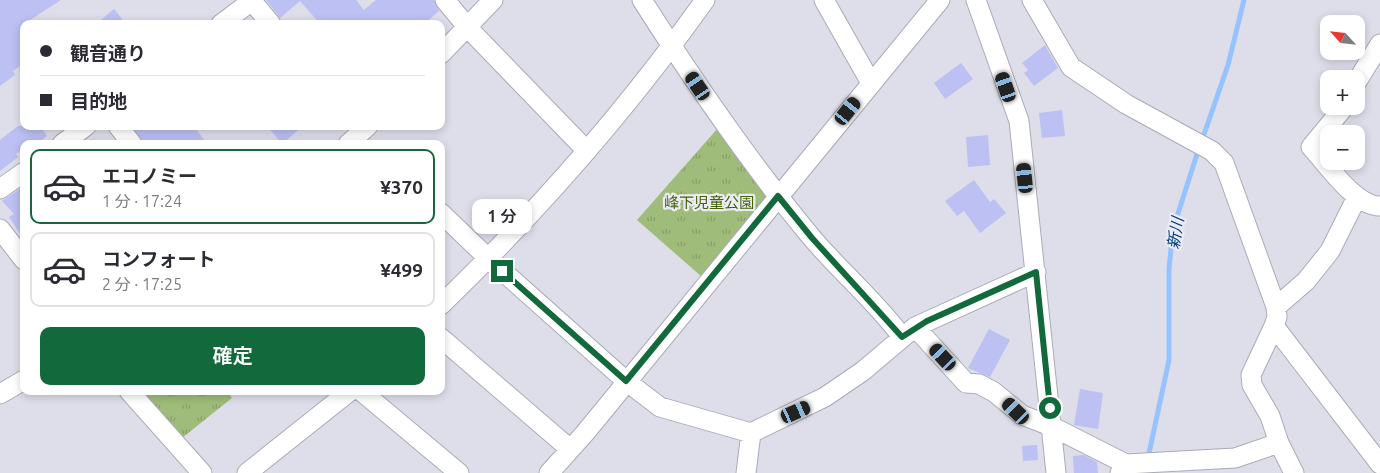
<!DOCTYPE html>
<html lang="ja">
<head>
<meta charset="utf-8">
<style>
  :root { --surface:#fff; --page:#f2f2f3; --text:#2b2b33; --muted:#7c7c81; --line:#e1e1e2; --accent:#12693b }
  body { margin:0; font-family:Ubuntu,"Noto Sans JP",sans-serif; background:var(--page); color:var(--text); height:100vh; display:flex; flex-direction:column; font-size:19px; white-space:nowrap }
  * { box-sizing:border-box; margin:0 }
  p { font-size:16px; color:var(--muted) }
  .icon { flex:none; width:28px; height:28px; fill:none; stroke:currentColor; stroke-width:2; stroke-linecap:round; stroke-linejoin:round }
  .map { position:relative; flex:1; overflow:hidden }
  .sheet { position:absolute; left:20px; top:140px; width:425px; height:255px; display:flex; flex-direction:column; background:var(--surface); border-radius:10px; box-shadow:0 2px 8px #0003 }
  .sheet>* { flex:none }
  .top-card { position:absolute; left:20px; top:20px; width:425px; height:110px; border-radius:10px; box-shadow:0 2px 8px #0003; display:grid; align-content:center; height:110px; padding:0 20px; background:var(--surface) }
  .needle { width:32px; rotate:297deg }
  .buttons { position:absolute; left:1320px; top:15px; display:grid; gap:10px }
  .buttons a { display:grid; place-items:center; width:45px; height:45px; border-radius:10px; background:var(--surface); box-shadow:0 2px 8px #0003; font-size:25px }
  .end { position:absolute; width:22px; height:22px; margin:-11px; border:6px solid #12693b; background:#fff; box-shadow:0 0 0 2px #fff }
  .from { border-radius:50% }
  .bubble { position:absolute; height:35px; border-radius:10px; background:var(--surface); box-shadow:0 2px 8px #0003; font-size:16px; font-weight:600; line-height:35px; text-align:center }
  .car { position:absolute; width:15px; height:30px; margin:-15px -8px; border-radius:6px; box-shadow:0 0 4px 1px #0007; background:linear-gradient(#222 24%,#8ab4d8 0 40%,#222 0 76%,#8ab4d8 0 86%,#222 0) }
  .top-card b { display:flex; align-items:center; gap:18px; height:48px; font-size:19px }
  .top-card b+b { border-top:1px solid var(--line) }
  .top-card i { width:12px; height:12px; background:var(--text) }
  ul { padding:9px 0 0; list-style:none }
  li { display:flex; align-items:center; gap:15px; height:75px; margin:0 10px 8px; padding:0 10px; border:2px solid var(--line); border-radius:10px }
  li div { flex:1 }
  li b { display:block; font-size:19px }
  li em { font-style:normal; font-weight:600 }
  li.selected { border-color:var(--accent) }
  li>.icon { width:45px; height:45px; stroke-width:1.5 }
  .button { display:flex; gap:10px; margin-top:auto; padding:10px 20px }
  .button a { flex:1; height:58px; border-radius:10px; background:var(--accent); color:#fff; font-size:20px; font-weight:600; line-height:58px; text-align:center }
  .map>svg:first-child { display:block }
  .grass { fill:url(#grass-tufts) }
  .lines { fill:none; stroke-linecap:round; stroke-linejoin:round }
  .stream { stroke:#96c3fd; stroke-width:5 }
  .building { fill:#bcc0f3 }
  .minor-casing { stroke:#aaabb5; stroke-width:21 }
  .minor { stroke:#fff; stroke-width:19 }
  .route { stroke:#12693b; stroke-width:6 }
  .labels { text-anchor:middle; stroke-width:4.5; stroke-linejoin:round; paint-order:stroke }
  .park-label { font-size:15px; fill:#456300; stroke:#eaebf6 }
  .water-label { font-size:16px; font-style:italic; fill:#023f7d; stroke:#eaebf6 }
</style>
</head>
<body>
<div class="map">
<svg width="1380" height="473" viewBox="0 0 1380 473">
  <defs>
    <pattern id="grass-tufts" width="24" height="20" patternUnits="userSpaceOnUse" patternTransform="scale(1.25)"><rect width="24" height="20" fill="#9fbc7a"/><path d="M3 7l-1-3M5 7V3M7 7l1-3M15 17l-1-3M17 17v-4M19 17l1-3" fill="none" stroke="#88a068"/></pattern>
  </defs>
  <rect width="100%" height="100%" fill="#dddee9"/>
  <path class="grass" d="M718,128l50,63 -1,9 -65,77 -65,-57z
    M142,391h85l5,7 -50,40z"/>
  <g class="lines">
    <path class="stream" d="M1202,140l26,-75 16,-65
      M1148,458l21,-98v-91l4,-40 26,-81"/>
  </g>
  <path class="building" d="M0,0h61l-37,24v39l-11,8 2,4 -15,11z
    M266,0h90l8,10 12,-10h58l5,11 -15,13h-104l-20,-23 -20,17z
    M114,9l12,15h-30z
    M1045,45l13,23 -24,18 -10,-13 4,-3 -6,-7z
    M961,63l12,16 -28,20 -11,-16z
    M1062,110l3,26 -23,2 -3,-25z
    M18,126h22l7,10 -10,8h-13v4l-8,6 2,3 -18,14v-31z
    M132,126h62l13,18h-63z
    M267,126h36l-21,18z
    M988,135l2,30 -22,2 -2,-30z
    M974,180l16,22 4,-3 12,14 -26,20 -16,-22 -7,5 -12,-15z
    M24,186v54l-15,-23 5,-3 -12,-13z
    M989,329l21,11 -20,37 -22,-9z
    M1080,389l23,4 -5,36 -24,-4z
    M1037,445l1,15 -15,1 -1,-15z
    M1084,455l13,7 1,11h-24l-1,-17z"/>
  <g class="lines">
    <defs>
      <path id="minor" d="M251,0l20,24
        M445,0l23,28 119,123
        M642,0c51,80 105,159 165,232 30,37 67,67 95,105
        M824,0l47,83
        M976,0l43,121 37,352
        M1032,0l39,67 55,37 86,47 12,12 52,144 1,10 -3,9 -23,49 1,10 18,31 9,27 15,30
        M221,24l32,-24
        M441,54l52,-54
        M1356,83l24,-39
        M1345,106l-34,41c16,17 45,60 69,59
        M118,126l14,18
        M62,144l24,-18
        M348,144l20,-18
        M0,189l24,-17
        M441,213l48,46 137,122 34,26 91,26 74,-36 38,-26 52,-44 121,-55
        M0,229l24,31
        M441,305c97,-94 186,-195 264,-305
        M1276,307l30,-26 24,-30 27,-54
        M1274,326l106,138
        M915,327l51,56 13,1 15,8 28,23 31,12 73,37
        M441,338l129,111
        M129,391l73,82
        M361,391l98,82
        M0,394l24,-14
        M247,473l103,-82
        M549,473l36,-40 355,-433
        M746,473l5,-40
        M1120,473l6,-9 109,-6 44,-15"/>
    </defs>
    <use href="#minor" class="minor-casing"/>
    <use href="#minor" class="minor"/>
  </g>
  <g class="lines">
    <path class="route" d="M502,271l124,110 152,-185 34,42 90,99 25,-16 109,-49 14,136"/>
  </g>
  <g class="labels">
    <g class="park-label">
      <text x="709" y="208">峰下児童公園</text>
    </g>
    <g class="water-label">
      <text transform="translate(1175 233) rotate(-81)" y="6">新川</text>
    </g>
  </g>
</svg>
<div class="buttons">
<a><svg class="needle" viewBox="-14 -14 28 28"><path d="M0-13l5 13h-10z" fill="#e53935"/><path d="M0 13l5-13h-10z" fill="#7c7c81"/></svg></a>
<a>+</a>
<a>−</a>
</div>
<i class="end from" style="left:1050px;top:408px"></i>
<i class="end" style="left:502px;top:271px"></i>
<div class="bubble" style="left:472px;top:199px;width:60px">1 分</div>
<i class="car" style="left:698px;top:86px;rotate:326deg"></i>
<i class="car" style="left:1006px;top:87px;rotate:341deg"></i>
<i class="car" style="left:848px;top:111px;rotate:39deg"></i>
<i class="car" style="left:1025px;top:178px;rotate:354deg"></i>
<i class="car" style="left:943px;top:357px;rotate:317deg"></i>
<i class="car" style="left:1016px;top:411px;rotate:314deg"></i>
<i class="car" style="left:796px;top:412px;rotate:66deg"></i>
<div class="top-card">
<b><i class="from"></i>観音通り</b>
<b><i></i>目的地</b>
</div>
<section class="sheet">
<ul>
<li class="selected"><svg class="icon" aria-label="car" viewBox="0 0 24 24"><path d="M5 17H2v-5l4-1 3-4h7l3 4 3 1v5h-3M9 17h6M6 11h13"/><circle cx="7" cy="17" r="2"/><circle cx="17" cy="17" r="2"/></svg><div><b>エコノミー</b><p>1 分 · 17:24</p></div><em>¥370</em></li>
<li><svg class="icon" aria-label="car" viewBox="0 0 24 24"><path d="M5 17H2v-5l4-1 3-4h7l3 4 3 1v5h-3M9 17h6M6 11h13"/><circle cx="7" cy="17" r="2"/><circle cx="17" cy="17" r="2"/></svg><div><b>コンフォート</b><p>2 分 · 17:25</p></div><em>¥499</em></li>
</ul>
<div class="button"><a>確定</a></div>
</section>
</div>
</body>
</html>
